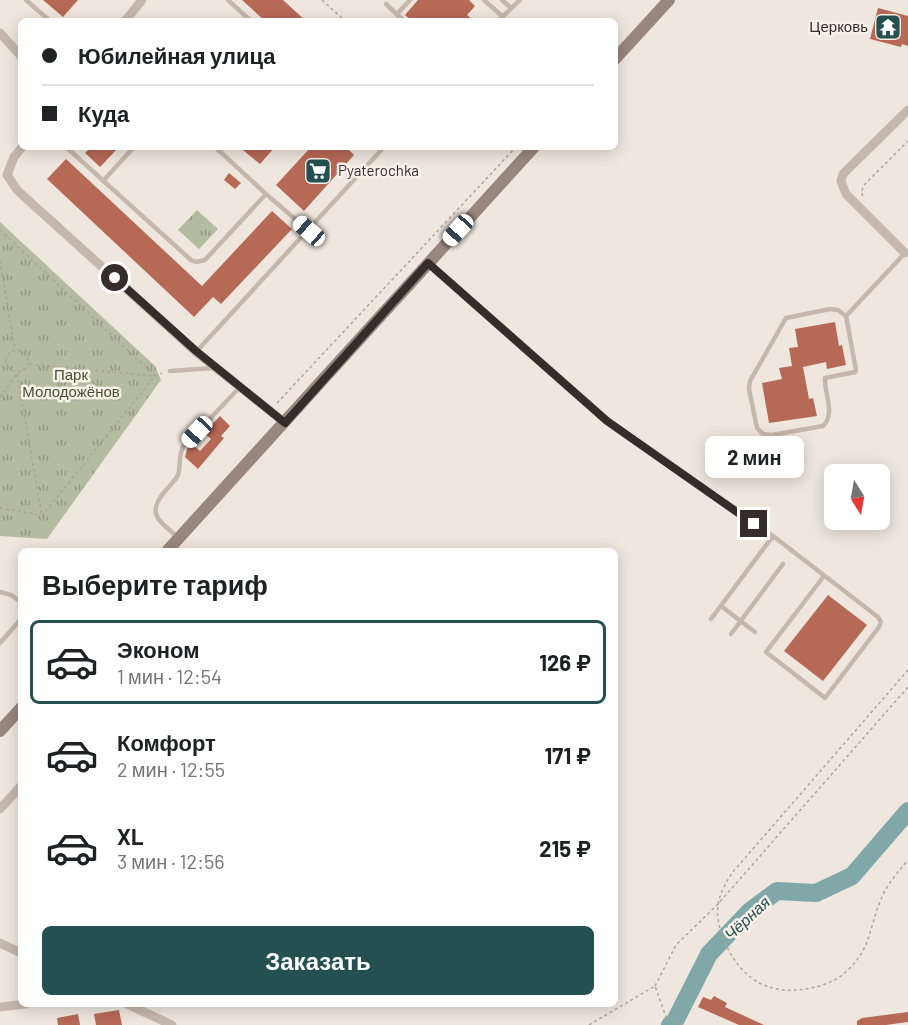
<!DOCTYPE html>
<html lang="ru">
<head>
<meta charset="utf-8">
<style>
  :root { --surface:#fff; --page:#f6f6f6; --text:#202124; --muted:#757577; --line:#e0e0e0; --accent:#245051 }
  body { margin:0; font-family:Barlow,sans-serif; background:var(--page); color:var(--text); height:100vh; display:flex; flex-direction:column; font-size:22px; white-space:nowrap }
  * { box-sizing:border-box; margin:0 }
  p { font-size:20px; color:var(--muted) }
  .icon { flex:none; width:33px; height:33px; fill:none; stroke:currentColor; stroke-width:2; stroke-linecap:round; stroke-linejoin:round }
  .map { position:relative; flex:1; overflow:hidden }
  .details { position:absolute; left:18px; top:548px; width:600px; height:459px; display:flex; flex-direction:column; background:var(--surface); border-radius:9px; box-shadow:0 3px 15px #0003 }
  .details>* { flex:none }
  .guide { position:absolute; left:18px; top:18px; width:600px; height:132px; border-radius:9px; box-shadow:0 3px 15px #0003; display:grid; align-content:center; height:132px; padding:0 24px; background:var(--surface) }
  .needle { width:39px; rotate:169deg }
  .tools { position:absolute; left:824px; top:464px; display:grid; gap:12px }
  .tools a { display:grid; place-items:center; width:66px; height:66px; border-radius:9px; background:var(--surface); box-shadow:0 3px 15px #0003; font-size:30px }
  .end { position:absolute; width:27px; height:27px; margin:-14px; border:8px solid #352d2a; background:#fff; box-shadow:0 0 0 3px #fff }
  .from { border-radius:50% }
  .bubble { position:absolute; height:42px; border-radius:9px; background:var(--surface); box-shadow:0 3px 15px #0003; font-size:20px; font-weight:700; line-height:42px; text-align:center }
  .car { position:absolute; width:18px; height:36px; margin:-18px -9px; border-radius:8px; box-shadow:0 0 4px 2px #0007; background:linear-gradient(#fff 24%,#345 0 40%,#fff 0 76%,#345 0 86%,#fff 0) }
  .guide b { display:flex; align-items:center; gap:21px; height:57px; font-size:22px }
  .guide b+b { border-top:2px solid var(--line) }
  .guide i { width:15px; height:15px; background:var(--text) }
  ul { padding:0; list-style:none }
  li { display:flex; align-items:center; gap:18px; height:84px; margin:0 12px 9px; padding:0 12px; border:3px solid transparent; border-radius:9px }
  li div { flex:1 }
  li b { display:block; font-size:22px }
  li em { font-style:normal; font-weight:700 }
  li.on { border-color:var(--accent) }
  li>.icon { width:54px; height:54px; stroke-width:1.5 }
  h2 { padding:0 24px; font-size:27px; line-height:72px }
  .primary-button { display:flex; gap:12px; margin-top:auto; padding:12px 24px }
  .primary-button a { flex:1; height:69px; border-radius:9px; background:var(--accent); color:#fff; font-size:24px; font-weight:700; line-height:69px; text-align:center }
  .map>svg:first-child { display:block }
  .grass { fill:url(#grass-tufts) }
  .lines { fill:none; stroke-linecap:round; stroke-linejoin:round }
  .river { stroke:#81a8a9; stroke-width:18 }
  .building { fill:#b66955 }
  .path { stroke:#b1a196; stroke-width:1.5; stroke-dasharray:3 3; stroke-linecap:butt }
  .service { stroke:#c6b7ac; stroke-width:4.5 }
  .minor { stroke:#c6b7ac; stroke-width:9 }
  .secondary { stroke:#99867d; stroke-width:12 }
  .route { stroke:#352d2a; stroke-width:8 }
  .labels { text-anchor:middle; stroke-width:5; stroke-linejoin:round; paint-order:stroke }
  .poi-label { font-size:15px; fill:#352d2a; stroke:#f7f1ea; text-anchor:end }
  .park-label { font-size:15px; fill:#465031; stroke:#f7f1ea }
  .water-label { font-size:16px; font-style:italic; fill:#245051; stroke:#f7f1ea }
</style>
</head>
<body>
<div class="map">
<svg width="908" height="1025" viewBox="0 0 908 1025">
  <defs>
    <pattern id="grass-tufts" width="24" height="20" patternUnits="userSpaceOnUse" patternTransform="scale(1.5)"><rect width="24" height="20" fill="#b4bca0"/><path d="M3 7l-1-3M5 7V3M7 7l1-3M15 17l-1-3M17 17v-4M19 17l1-3" fill="none" stroke="#939983"/></pattern>
  </defs>
  <rect width="100%" height="100%" fill="#efe7de"/>
  <path class="grass" d="M197,210l21,19 -19,20 -21,-19z
    M0,222l155,144 6,14 -114,159 -47,-3z"/>
  <g class="lines">
    <path class="river" d="M670,1025l4,-2 35,-69 41,-43 27,-20 39,2 36,-17 56,-65"/>
  </g>
  <path class="building" d="M43,0h35l-15,17z
    M242,0h41l23,21h-41z
    M418,0h51l6,6 -8,9 7,6h-62l-7,-6z
    M878,8l30,8v30l-6,-2 -1,3 -31,-8z
    M91,147h28l-19,20 -15,-14z
    M239,147h36l-15,17z
    M311,147h35l8,8 -50,56 -28,-26z
    M66,159l136,127 70,-75 20,18 -71,75 -8,-7 -19,20 -147,-138z
    M229,173l12,10 -6,6 -11,-9z
    M835,322l4,24 3,-1 4,20 -19,4 -1,-7 -23,5 6,32 4,-1 4,18 -48,7 -7,-40 20,-4 -3,-11 13,-2 -3,-18 9,-1 -3,-18z
    M220,416l10,10 -9,10 3,2 -26,31 -13,-12 2,-8 5,-5 8,7 11,-12 -7,-6z
    M828,595l39,30 -44,56 -39,-30z
    M714,996l13,7 -2,4 39,18h-25l-41,-18 5,-10 8,3z
    M119,1010l3,15h-26l-2,-11z
    M908,1012v10l-22,3h-29v-4l5,-3z
    M78,1014l2,11h-22l-1,-7z"/>
  <g class="lines">
    <path class="path" d="M322,0l23,21
      M863,196l-2,-4 4,-8 43,-43
      M0,230l155,146 -127,-12
      M0,261l15,89
      M6 361a11 11 0 1 1 22 0a11 11 0 1 1-22 0Z
      M17,374l25,142 113,-140 7,-3
      M0,397l16,-22
      M277,403l239,-256
      M0,508l41,7
      M908,670l-176,203c-6,10 -13,21 -14,33 -2,14 3,27 8,39 18,37 45,51 85,43 10,-2 22,-6 30,-12 32,-26 26,-45 41,-79 6,-14 16,-25 26,-37
      M655,986l21,-41 42,-41 190,-217
      M589,1025l66,-39 11,31 17,8"/>
    <path class="service" d="M26,0l24,21
      M228,0l23,21
      M484,0l18,16
      M502,0l9,8
      M386,4l18,17
      M397,14l13,-14
      M498,21l22,-21
      M66,147l125,113 5,2 9,-2 61,-66 43,37
      M215,147l51,47
      M103,181l31,-34
      M429,264l186,163 158,109 105,81 3,5 -2,5 -54,71 -59,-46 58,-76
      M830,309l8,1 8,6 10,54 -1,2 -30,6c-1,16 11,35 -2,48l-51,9 -9,-1 -6,-6 -8,-39 1,-8 36,-63z
      M846,316l60,-64
      M196,352l188,-205
      M170,371l43,-3
      M179,538c-20,-17 -34,-24 -13,-48 4,-5 9,-9 12,-15 3,-9 0,-18 5,-28l57,-60
      M0,592l11,3 10,7
      M721,606l34,26
      M711,619l62,-83
      M731,634l52,-70
      M0,643l21,-24"/>
    <path class="minor" d="M125,21l17,-21
      M0,33l21,23
      M22,147l-8,10 -7,18 10,15 179,162 89,71
      M905,253l-59,-59 -5,-13 2,-7 65,-64
      M0,809l21,-23
      M0,943l21,10
      M127,1004l45,21
      M0,1007l26,-3"/>
    <path class="secondary" d="M615,59l54,-59
      M168,550l366,-403
      M0,731l21,-23"/>
  </g>
  <g class="lines">
    <path class="route" d="M115,278l81,73 89,72 143,-160 179,158 147,103"/>
  </g>
  <defs>
    <symbol id="temple-square" viewBox="-11 -11 22 22"><rect x="-9" y="-9" width="18" height="18" rx="4" fill="#245051" stroke="#f7f1ea"/><path d="M0-6L5-2H3V0L6.5 2.5H4V6H1.5V3h-3V6H-4V2.5H-6.5L-3 0V-2H-5Z" fill="#fff"/></symbol>
    <symbol id="supermarket-square" viewBox="-11 -11 22 22"><rect x="-9" y="-9" width="18" height="18" rx="4" fill="#245051" stroke="#f7f1ea"/><path d="M-6-5.5h2.5l.6 2H6L4.5 2H-2.5L-4.4-4H-6ZM-1.5 3.2a1.3 1.3 0 1 0 .1 0ZM3 3.2a1.3 1.3 0 1 0 .1 0Z" fill="#fff"/></symbol>
  </defs>
  <g fill-rule="evenodd">
    <use href="#temple-square" x="873" y="12" width="30" height="30"/>
    <use href="#supermarket-square" x="303" y="156" width="30" height="30"/>
  </g>
  <g class="labels">
    <g class="poi-label">
      <text x="868" y="32">Церковь</text>
      <text x="338" y="176" text-anchor="start">Pyaterochka</text>
    </g>
    <g class="park-label">
      <text x="71" y="380">Парк<tspan x="71" dy="17">Молодожёнов</tspan></text>
    </g>
    <g class="water-label">
      <text transform="translate(747 918) rotate(-43)" y="6">Чёрная</text>
    </g>
  </g>
</svg>
<div class="tools">
<a><svg class="needle" viewBox="-14 -14 28 28"><path d="M0-13l5 13h-10z" fill="#e53935"/><path d="M0 13l5-13h-10z" fill="#757577"/></svg></a>
</div>
<i class="end from" style="left:115px;top:278px"></i>
<i class="end" style="left:754px;top:524px"></i>
<div class="bubble" style="left:705px;top:436px;width:99px">2 мин</div>
<i class="car" style="left:458px;top:230px;rotate:222deg"></i>
<i class="car" style="left:309px;top:231px;rotate:311deg"></i>
<i class="car" style="left:197px;top:432px;rotate:223deg"></i>
<div class="guide">
<b><i class="from"></i>Юбилейная улица</b>
<b><i></i>Куда</b>
</div>
<section class="details">
<h2>Выберите тариф</h2>
<ul>
<li class="on"><svg class="icon" aria-label="car" viewBox="0 0 24 24"><path d="M5 17H2v-5l4-1 3-4h7l3 4 3 1v5h-3M9 17h6M6 11h13"/><circle cx="7" cy="17" r="2"/><circle cx="17" cy="17" r="2"/></svg><div><b>Эконом</b><p>1 мин · 12:54</p></div><em>126 ₽</em></li>
<li><svg class="icon" aria-label="car" viewBox="0 0 24 24"><path d="M5 17H2v-5l4-1 3-4h7l3 4 3 1v5h-3M9 17h6M6 11h13"/><circle cx="7" cy="17" r="2"/><circle cx="17" cy="17" r="2"/></svg><div><b>Комфорт</b><p>2 мин · 12:55</p></div><em>171 ₽</em></li>
<li><svg class="icon" aria-label="car" viewBox="0 0 24 24"><path d="M5 17H2v-5l4-1 3-4h7l3 4 3 1v5h-3M9 17h6M6 11h13"/><circle cx="7" cy="17" r="2"/><circle cx="17" cy="17" r="2"/></svg><div><b>XL</b><p>3 мин · 12:56</p></div><em>215 ₽</em></li>
</ul>
<div class="primary-button"><a>Заказать</a></div>
</section>
</div>
</body>
</html>
